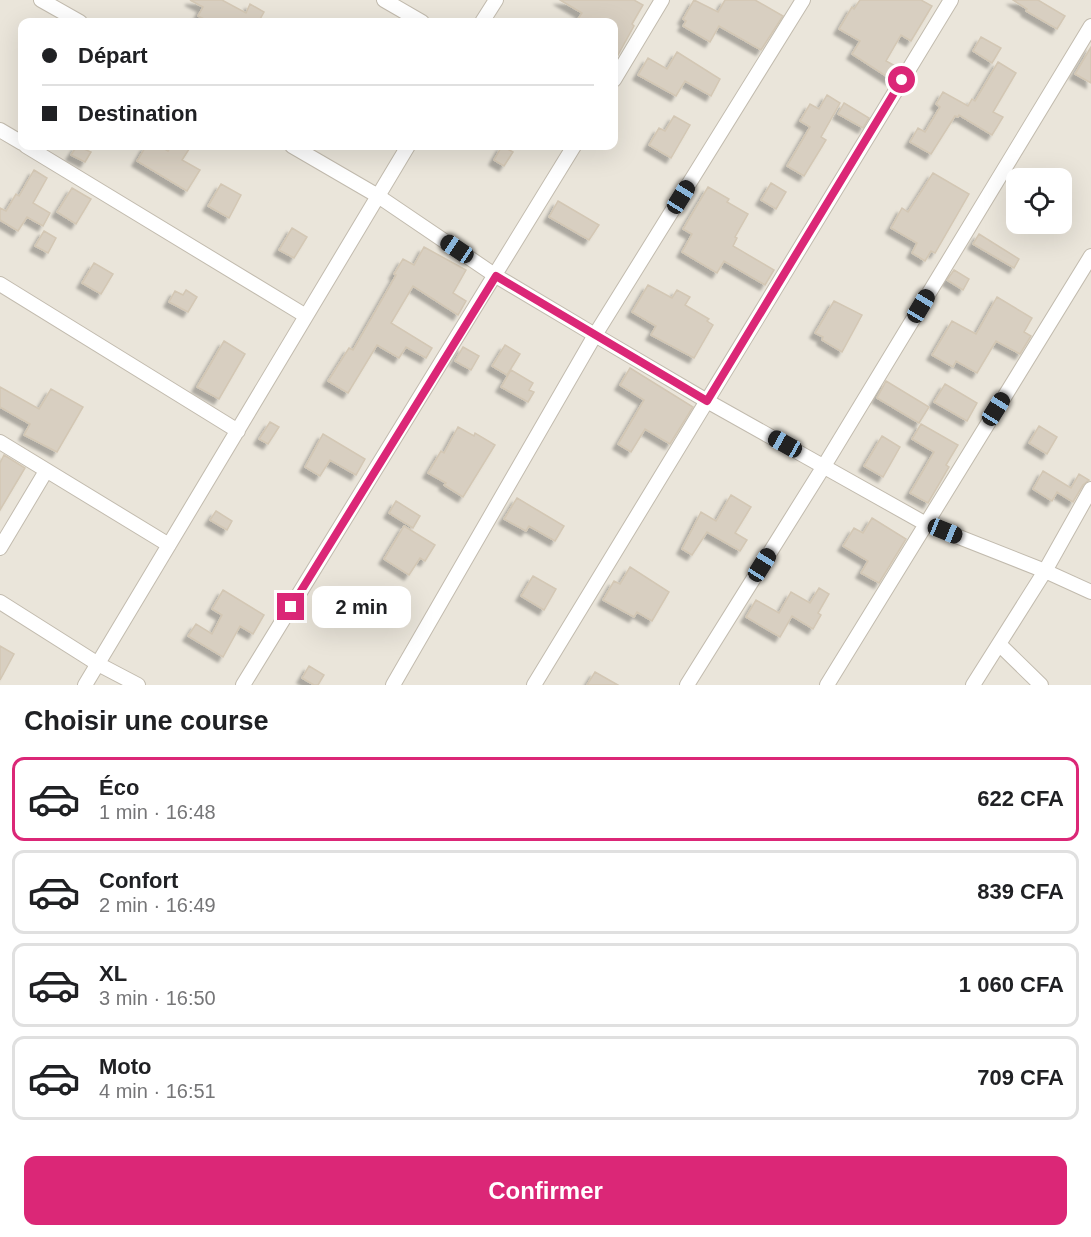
<!DOCTYPE html>
<html lang="fr">
<head>
<meta charset="utf-8">
<style>
  :root { --surface:#fff; --page:#f2f2f2; --text:#202124; --muted:#757577; --line:#e0e0e0; --accent:#db2777 }
  body { margin:0; font-family:Arial,sans-serif; background:var(--page); color:var(--text); height:100vh; display:flex; flex-direction:column; font-size:22px; white-space:nowrap }
  * { box-sizing:border-box; margin:0 }
  p { font-size:20px; color:var(--muted) }
  .icon { flex:none; width:33px; height:33px; fill:none; stroke:currentColor; stroke-width:2; stroke-linecap:round; stroke-linejoin:round }
  .map { position:relative; height:685px; overflow:hidden }
  .drawer { display:flex; flex-direction:column; background:var(--surface); flex:1 }
  .drawer>* { flex:none }
  .hud { position:absolute; left:18px; top:18px; width:600px; height:132px; border-radius:12px; box-shadow:0 6px 24px #0002; display:grid; align-content:center; height:132px; padding:0 24px; background:var(--surface) }
  .controls { position:absolute; left:1006px; top:168px; display:grid; gap:12px }
  .controls a { display:grid; place-items:center; width:66px; height:66px; border-radius:12px; background:var(--surface); box-shadow:0 6px 24px #0002; font-size:30px }
  .end { position:absolute; width:27px; height:27px; margin:-14px; border:8px solid #db2777; background:#fff; box-shadow:0 0 0 3px #fff }
  .from { border-radius:50% }
  .bubble { position:absolute; height:42px; border-radius:12px; background:var(--surface); box-shadow:0 6px 24px #0002; font-size:20px; font-weight:700; line-height:42px; text-align:center }
  .car { position:absolute; width:18px; height:36px; margin:-18px -9px; border-radius:8px; box-shadow:0 0 4px 2px #0007; background:linear-gradient(#222 24%,#8ab4d8 0 40%,#222 0 76%,#8ab4d8 0 86%,#222 0) }
  .hud b { display:flex; align-items:center; gap:21px; height:57px; font-size:22px }
  .hud b+b { border-top:2px solid var(--line) }
  .hud i { width:15px; height:15px; background:var(--text) }
  ul { padding:0; list-style:none }
  li { display:flex; align-items:center; gap:18px; height:84px; margin:0 12px 9px; padding:0 12px; border:3px solid var(--line); border-radius:12px }
  li div { flex:1 }
  li b { display:block; font-size:22px }
  li em { font-style:normal; font-weight:700 }
  li.active { border-color:var(--accent) }
  li>.icon { width:54px; height:54px; stroke-width:1.5 }
  h2 { padding:0 24px; font-size:27px; line-height:72px }
  .primary-button { display:flex; gap:12px; margin-top:auto; padding:12px 24px }
  .primary-button a { flex:1; height:69px; border-radius:12px; background:var(--accent); color:#fff; font-size:24px; font-weight:700; line-height:69px; text-align:center }
  .map>svg:first-child { display:block }
  .residential { fill:#eae5da; fill-rule:evenodd }
  .building { fill:#d8cfc1; stroke:#d3c7b4; stroke-width:1.5; filter:url(#shadow) }
  .lines { fill:none; stroke-linecap:round; stroke-linejoin:round }
  .minor-casing { stroke:#c2bbae; stroke-width:16 }
  .minor { stroke:#fff; stroke-width:14 }
  .route { stroke:#db2777; stroke-width:8 }
</style>
</head>
<body>
<div class="map">
<svg width="1091" height="685" viewBox="0 0 1091 685">
  <defs>
    <filter id="shadow"><feDropShadow dx="-5" dy="5" stdDeviation="1.5" flood-color="#0004"/></filter>
  </defs>
  <rect width="100%" height="100%" fill="#f6f3ec"/>
  <path class="residential" d="M0,0h1091v685h-1091zM22,22h592v124h-592zM1017,178h45v46h-45z"/>
  <path class="building" d="M190,0h32l24,13 4,-9 14,8 -5,9 3,1h-52l-12,-6 5,-9z
    M560,0h74l9,5 -11,19 2,2 -20,36v-40h-38l6,-9z
    M694,0l24,12 7,-12h30l28,16 -22,34 -42,-24 -9,16 -27,-16 3,-5 -3,-2z
    M860,0h61l11,6 -21,35 -10,-6 -15,26 13,7 -7,12 -40,-26 8,-13 -21,-12 13,-22 2,2z
    M1013,0h25l27,16 -8,13 -31,-18 1,-2z
    M981,37l20,11 -9,15 -19,-12z
    M1091,47v36l-16,-9z
    M677,52l43,27 -9,17 -26,-15 -9,15 -38,-21 10,-17 19,11z
    M998,62l18,11 -23,39 10,5 -11,18 -33,-20 -1,2 -3,-1 -24,38 -21,-12 8,-14 7,4 15,-25 -4,-3 7,-12 25,14 4,-7 3,2z
    M827,95l13,8 -19,34 5,3 -22,36 -17,-10 23,-39 -10,-6 10,-17 9,5z
    M844,103l25,15 -6,10 -25,-14z
    M674,116l16,9 -19,33 -22,-13 10,-17 6,3z
    M77,146l14,6 -6,10 -14,-7z
    M146,146h13l9,5 3,-5h20l-9,14 18,10 -13,21 -50,-30z
    M502,146l11,6 -9,14 -10,-6z
    M34,170l13,8 -14,25 17,10 -7,13 -16,-9 -9,14 -18,-11v-12l6,3 10,-17 3,2z
    M933,173l36,21 -34,59 -4,-2 -6,10 -13,-8 5,-10 -26,-15 11,-20 6,4z
    M771,183l15,9 -10,17 -15,-9z
    M221,184l20,11 -12,23 -21,-12z
    M708,187l21,12 -2,3 21,12 -13,23 2,1 -4,8 41,24 -9,15 -41,-24 -7,12 -35,-21 10,-18 -9,-5z
    M72,188l19,11 -15,25 -19,-12z
    M558,201l41,24 -10,15 -40,-23z
    M292,228l15,9 -13,21 -15,-8z
    M44,231l12,7 -8,15 -13,-7z
    M979,234l40,25 -5,9 -41,-24z
    M424,247l42,23 -13,23 13,8 -8,14 -45,-29 -22,37 41,25 -6,10 -20,-11 -7,11 -22,-13 -29,48 -20,-12 21,-33 4,2 43,-75 -2,-1 9,-15 11,6z
    M94,263l19,11 -12,20 -19,-11z
    M954,270l15,9 -6,11 -16,-10z
    M648,285l24,13 5,-8 13,7 -5,8 24,14 -2,2 6,4 -19,33 -43,-23 5,-9 -24,-14z
    M186,290l11,7 -9,15 -19,-10 6,-11 8,4z
    M997,297l35,21 -8,14 7,4 -11,18 -24,-13 -19,32 -21,-12 -3,6 -21,-12 20,-34 24,13z
    M834,301l28,14 -20,37 -20,-12 1,-3 -8,-4z
    M224,341l21,13 -26,45 -22,-12z
    M505,345l15,9 -13,21 -15,-9z
    M463,347l16,9 -8,14 -16,-9z
    M630,368l63,39 -23,37 -25,-15 -14,23 -13,-8 26,-44 -24,-15z
    M511,370l22,13 -4,7 5,2 -6,10 -27,-15z
    M886,381l43,26 -10,16 -42,-25z
    M945,384l32,19 -10,18 -33,-19z
    M0,387l39,22 12,-20 32,18 -26,45 -33,-17 6,-11 -30,-17z
    M270,422l9,5 -11,17 -9,-5z
    M921,424l37,21 -12,20 3,2 -21,36 -18,-10 24,-41 -22,-13z
    M1039,426l18,11 -10,17 -18,-11z
    M458,427l16,9 1,-3 20,12 -32,52 -19,-12 2,-2 -18,-10 13,-22 3,2z
    M323,434l42,25 -9,16 -26,-15 -10,16 -15,-9z
    M882,436l18,11 -17,30 -19,-11z
    M4,455l21,13 -25,42v-47z
    M1043,471l28,17 8,-14 10,6 -6,5 -10,17 -16,-10 -5,9 -19,-12z
    M731,495l20,12 -16,26 12,7 -7,11 -33,-19 -15,23 -10,-6 19,-37 15,9z
    M517,498l47,28 -9,15 -26,-15 -3,5 -22,-12z
    M396,501l24,15 -7,12 -24,-15z
    M216,511l16,10 -5,9 -17,-10z
    M872,518l34,21 -27,44 -18,-10 7,-12 -25,-15 11,-18 9,5z
    M404,526l31,19 -10,16 -5,-3 -11,17 -25,-16z
    M630,567l39,25 -17,29 -15,-9 -3,5 -31,-17 11,-19 6,3z
    M533,576l23,13 -12,21 -23,-14z
    M819,588l10,6 -11,19 3,2 -8,14 -21,-13 -12,21 -34,-20 10,-17 23,13 12,-21 19,11z
    M223,590l41,25 -11,19 -13,-8 -17,31 -35,-21 8,-12 16,10 10,-19 -10,-6z
    M0,646l14,8 -14,26z
    M309,666l15,9 -6,10h-4l-12,-7z
    M595,672l23,13h-31z"/>
  <g class="lines">
    <defs>
      <path id="minor" d="M41,0l39,22
        M384,0l38,22
        M482,22l14,-22
        M614,80l48,-80
        M0,130l22,13
        M26,146l280,170
        M292,146l86,50 118,80 99,59 112,66 219,123 119,47 46,21
        M0,284l238,147
        M0,442l169,103
        M0,548l46,-77
        M0,602l98,62 40,21
        M999,644l42,41
        M85,685l323,-539
        M243,685l331,-539
        M393,685l202,-350 208,-335
        M534,685l417,-685
        M687,685l137,-219 267,-440
        M827,685l264,-429
        M973,685l72,-114 46,-82"/>
    </defs>
    <use href="#minor" class="minor-casing"/>
    <use href="#minor" class="minor"/>
  </g>
  <g class="lines">
    <path class="route" d="M291,607l205,-331 211,125 195,-321"/>
  </g>
</svg>
<div class="controls">
<a><svg class="icon" aria-label="locate" viewBox="0 0 24 24"><circle cx="12" cy="12" r="6"/><path d="M12 2v4M12 18v4M2 12h4M18 12h4"/></svg></a>
</div>
<i class="end from" style="left:902px;top:80px"></i>
<i class="end" style="left:291px;top:607px"></i>
<div class="bubble" style="left:312px;top:586px;width:99px">2 min</div>
<i class="car" style="left:681px;top:197px;rotate:32deg"></i>
<i class="car" style="left:457px;top:249px;rotate:304deg"></i>
<i class="car" style="left:921px;top:306px;rotate:31deg"></i>
<i class="car" style="left:996px;top:409px;rotate:32deg"></i>
<i class="car" style="left:785px;top:444px;rotate:299deg"></i>
<i class="car" style="left:945px;top:531px;rotate:112deg"></i>
<i class="car" style="left:762px;top:565px;rotate:32deg"></i>
<div class="hud">
<b><i class="from"></i>Départ</b>
<b><i></i>Destination</b>
</div>
</div>
<section class="drawer">
<h2>Choisir une course</h2>
<ul>
<li class="active"><svg class="icon" aria-label="car" viewBox="0 0 24 24"><path d="M5 17H2v-5l4-1 3-4h7l3 4 3 1v5h-3M9 17h6M6 11h13"/><circle cx="7" cy="17" r="2"/><circle cx="17" cy="17" r="2"/></svg><div><b>Éco</b><p>1 min · 16:48</p></div><em>622 CFA</em></li>
<li><svg class="icon" aria-label="car" viewBox="0 0 24 24"><path d="M5 17H2v-5l4-1 3-4h7l3 4 3 1v5h-3M9 17h6M6 11h13"/><circle cx="7" cy="17" r="2"/><circle cx="17" cy="17" r="2"/></svg><div><b>Confort</b><p>2 min · 16:49</p></div><em>839 CFA</em></li>
<li><svg class="icon" aria-label="car" viewBox="0 0 24 24"><path d="M5 17H2v-5l4-1 3-4h7l3 4 3 1v5h-3M9 17h6M6 11h13"/><circle cx="7" cy="17" r="2"/><circle cx="17" cy="17" r="2"/></svg><div><b>XL</b><p>3 min · 16:50</p></div><em>1 060 CFA</em></li>
<li><svg class="icon" aria-label="car" viewBox="0 0 24 24"><path d="M5 17H2v-5l4-1 3-4h7l3 4 3 1v5h-3M9 17h6M6 11h13"/><circle cx="7" cy="17" r="2"/><circle cx="17" cy="17" r="2"/></svg><div><b>Moto</b><p>4 min · 16:51</p></div><em>709 CFA</em></li>
</ul>
<div class="primary-button"><a>Confirmer</a></div>
</section>
</body>
</html>
